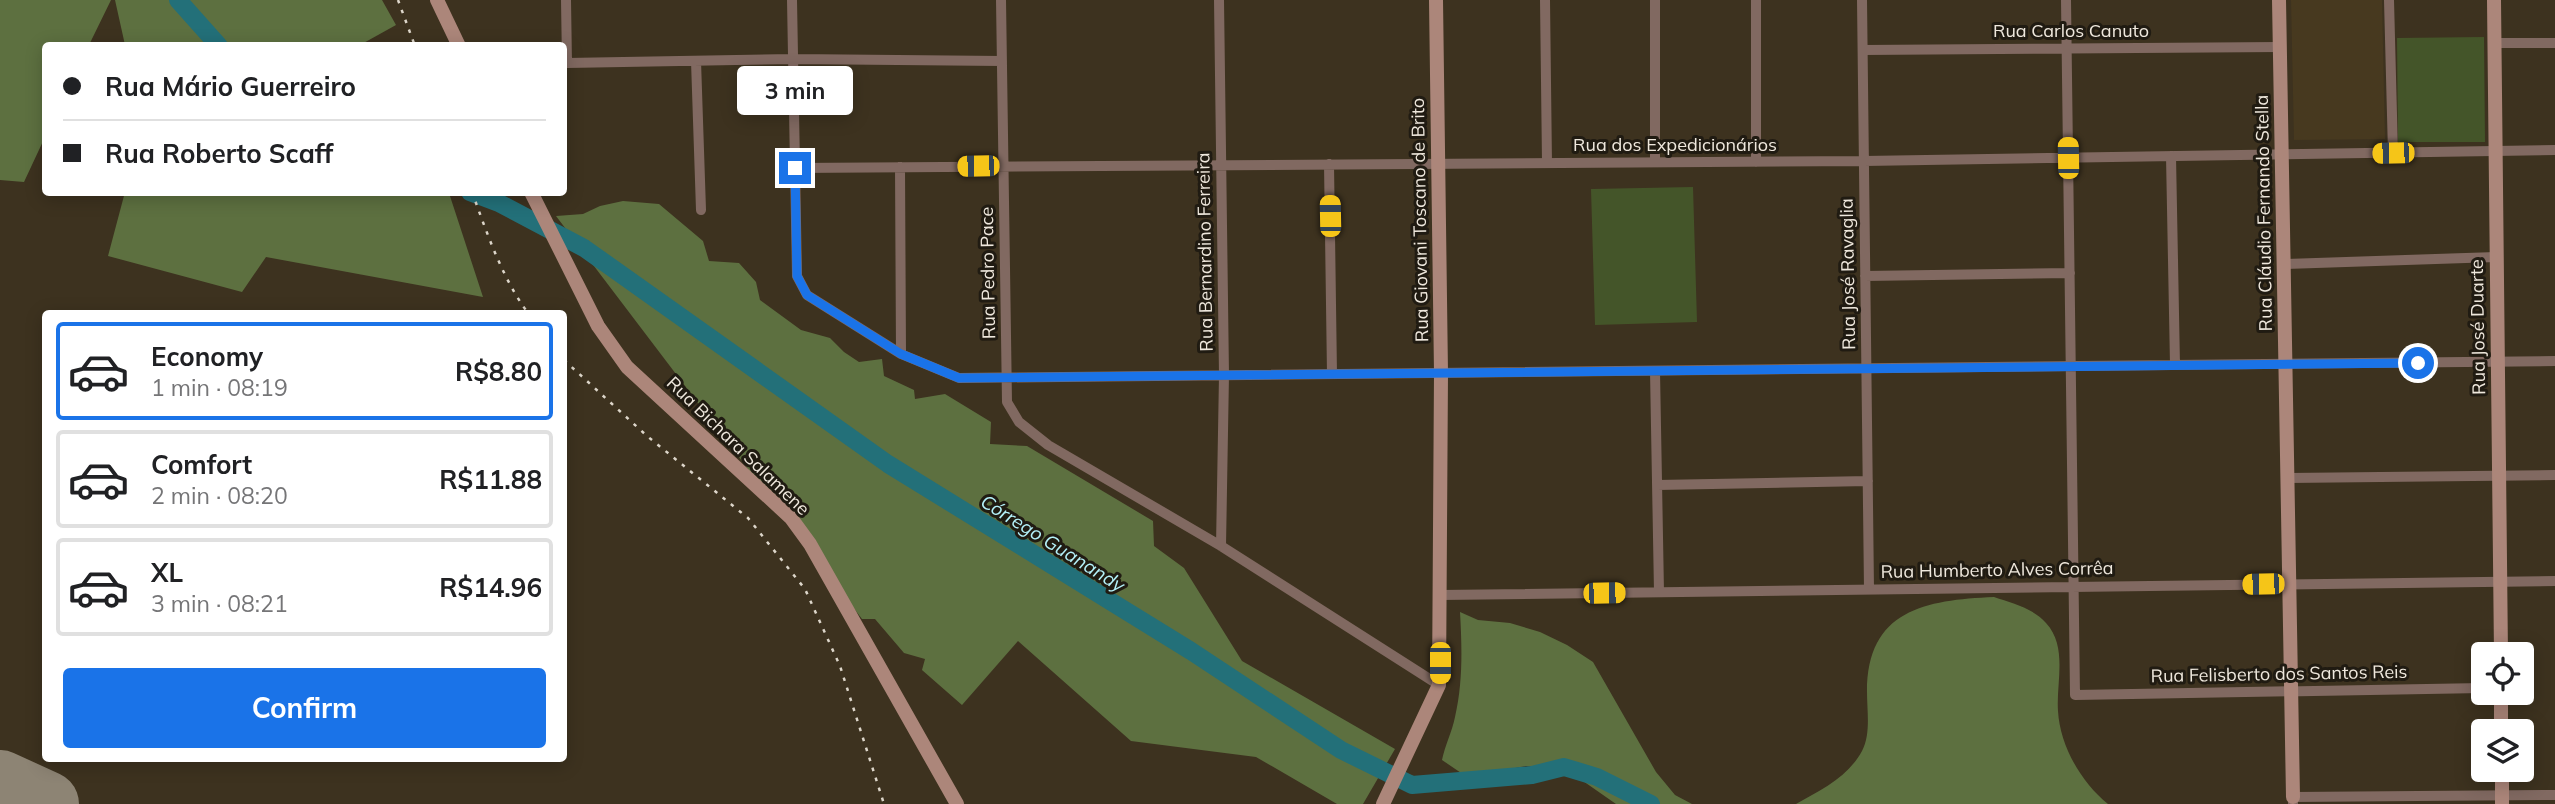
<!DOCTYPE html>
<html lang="en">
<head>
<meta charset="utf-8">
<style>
  :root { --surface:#fff; --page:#f6f6f6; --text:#202124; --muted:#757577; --line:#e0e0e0; --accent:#1a73e8 }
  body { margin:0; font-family:Mulish,sans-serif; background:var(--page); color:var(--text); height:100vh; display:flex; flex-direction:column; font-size:26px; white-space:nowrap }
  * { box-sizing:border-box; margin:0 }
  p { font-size:23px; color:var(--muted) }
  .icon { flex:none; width:38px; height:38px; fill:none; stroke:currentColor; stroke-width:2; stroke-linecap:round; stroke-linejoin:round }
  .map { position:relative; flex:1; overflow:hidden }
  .side { position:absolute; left:42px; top:310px; width:525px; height:452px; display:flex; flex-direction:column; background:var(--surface); border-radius:7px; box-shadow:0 4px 18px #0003 }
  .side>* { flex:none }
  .top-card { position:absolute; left:42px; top:42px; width:525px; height:154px; border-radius:7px; box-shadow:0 4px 18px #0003; display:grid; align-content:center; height:154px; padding:0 21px; background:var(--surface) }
  .controls { position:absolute; left:2471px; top:642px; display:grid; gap:14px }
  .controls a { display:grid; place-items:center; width:63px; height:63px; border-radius:7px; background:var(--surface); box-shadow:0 4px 18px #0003; font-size:35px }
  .end { position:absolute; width:32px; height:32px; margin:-16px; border:9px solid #1a73e8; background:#fff; box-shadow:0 0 0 4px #fff }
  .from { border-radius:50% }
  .bubble { position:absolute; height:49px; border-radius:7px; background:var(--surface); box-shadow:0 4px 18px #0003; font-size:23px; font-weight:700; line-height:49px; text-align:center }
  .car { position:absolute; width:21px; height:42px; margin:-21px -10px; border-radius:9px; box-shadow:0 0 5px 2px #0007; background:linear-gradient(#f5c518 24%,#345 0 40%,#f5c518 0 76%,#345 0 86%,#f5c518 0) }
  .top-card b { display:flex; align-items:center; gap:24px; height:66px; font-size:26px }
  .top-card b+b { border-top:2px solid var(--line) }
  .top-card i { width:18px; height:18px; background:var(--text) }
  ul { padding:12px 0 0; list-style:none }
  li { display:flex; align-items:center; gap:21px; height:98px; margin:0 14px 10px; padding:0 7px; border:4px solid var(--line); border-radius:7px }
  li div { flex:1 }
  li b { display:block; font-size:26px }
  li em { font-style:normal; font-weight:700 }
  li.on { border-color:var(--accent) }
  li>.icon { width:63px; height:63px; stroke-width:1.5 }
  .cta { display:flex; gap:14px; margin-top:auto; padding:14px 21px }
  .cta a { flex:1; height:80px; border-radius:7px; background:var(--accent); color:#fff; font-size:28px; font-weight:700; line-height:80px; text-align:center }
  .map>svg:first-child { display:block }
  .built { fill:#47391f }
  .green { fill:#445529 }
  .forest { fill:#5d7040 }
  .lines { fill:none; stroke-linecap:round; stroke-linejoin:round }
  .river { stroke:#237079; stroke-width:18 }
  .runway { stroke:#8d8474; stroke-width:66 }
  .street { stroke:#816961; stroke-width:10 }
  .secondary { stroke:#ac867a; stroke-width:14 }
  .rail { stroke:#ddd6ca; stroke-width:2.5; stroke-dasharray:3.5 7; stroke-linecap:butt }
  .route { stroke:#1a73e8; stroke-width:9 }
  .labels { text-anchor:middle; stroke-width:6; stroke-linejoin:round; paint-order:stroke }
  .street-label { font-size:18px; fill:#efe8dd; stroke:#201b12 }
  .water-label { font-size:19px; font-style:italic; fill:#b4f1f9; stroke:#201b12 }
</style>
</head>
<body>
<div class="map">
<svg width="2555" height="804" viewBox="0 0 2555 804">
  <rect width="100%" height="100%" fill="#3d321f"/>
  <path class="built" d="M2291,0h91l3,139 -91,1z"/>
  <path class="green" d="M2484,37l1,105h-87l-1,-104z
    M1693,187l4,135 -102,3 -4,-136z"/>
  <path class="forest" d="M0,0h111l-22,45 -43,1 -1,91 -21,45 -24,-2z
    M115,0h267l14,25 -36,20h-235z
    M125,192l324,1 34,104 -217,-40 -24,35 -134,-36z
    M623,201l36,3 44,37 6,20 30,2 17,19 4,18 41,30 29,8 14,14 15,10 23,-3 2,17 30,14 1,9 30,-5 46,28 -1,22 37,2 126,75 1,25 30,22 58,93 153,88 -32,55h-26l-81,-47 -125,-16 -113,-100 -56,64 -40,-35 3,-11 -21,-6 -29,-34h-13l-306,-403 27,-2 17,-8z
    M1994,597c18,6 39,11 52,26 22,24 10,59 12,88 2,35 23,71 50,93h-312c25,-14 52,-27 66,-53 9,-17 5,-40 5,-59 0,-82 58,-92 127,-95z
    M1460,612l18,8 32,3 30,9 27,13 26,17 63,110 19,23 17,9h-76l-33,-23 -28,-12 -29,-3 -59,11 -25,-17c3,-15 10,-28 13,-43 8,-35 7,-69 5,-105z"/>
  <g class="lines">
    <path class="river" d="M178,0l41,46
      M470,192l29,11 85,45 304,216 303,187 150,99 71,35 120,-10 32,-8 33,10 54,27"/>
    <path class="runway" d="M0,783l46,21"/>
    <path class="street" d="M566,0l1,63 226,-4 209,2
      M792,0l5,276 10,19 94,59
      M1001,0l6,402 12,20 29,23 173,101 218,139
      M1219,0l5,375 -3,171
      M1545,0l2,163
      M1756,0v162
      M1862,0l7,589
      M2066,0l9,695 408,-7
      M2389,0l4,153
      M2494,43h61
      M1863,50l417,-3
      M696,61l5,149
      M2171,156l4,209
      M1655,162v-162
      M1329,164l3,210
      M900,167l1,187 58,24 1596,-17
      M795,168l1069,-7 691,-11
      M2284,264l212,-7
      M1865,276l205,-3
      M1655,371l4,221
      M2288,478l267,-3
      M1657,485l211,-4
      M1440,595l1115,-14
      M2293,804v-7l262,-2"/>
    <path class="secondary" d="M437,0l22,46
      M2279,0l14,797
      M2494,0l7,654
      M531,192l67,134 29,41 164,151 19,26 147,260
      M2501,693v39
      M2502,770v34
      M1383,804l56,-119 2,-312 -5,-373"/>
    <path class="rail" d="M398,0l17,46
      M472,192c15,41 30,86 56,121
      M564,360l83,76 101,82 57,71 35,77 44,138"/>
  </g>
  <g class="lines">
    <path class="route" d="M795,168l2,108 10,19 94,59 58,24 1459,-15"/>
  </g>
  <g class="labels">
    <g class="street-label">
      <text x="2071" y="37">Rua Carlos Canuto</text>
      <text x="1675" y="151">Rua dos Expedicionários</text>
      <text transform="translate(2264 213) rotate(-91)" y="6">Rua Cláudio Fernando Stella</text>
      <text transform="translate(1420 220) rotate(-91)" y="6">Rua Giovani Toscano de Brito</text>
      <text transform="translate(1205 252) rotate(-91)" y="6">Rua Bernardino Ferreira</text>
      <text transform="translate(988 273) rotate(-91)" y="6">Rua Pedro Pace</text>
      <text transform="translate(1848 274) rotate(-91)" y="6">Rua José Ravaglia</text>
      <text transform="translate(2478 327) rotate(-91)" y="6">Rua José Duarte</text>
      <text transform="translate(738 446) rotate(44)" y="6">Rua Bichara Salamene</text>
      <text transform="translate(1997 570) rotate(-1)" y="6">Rua Humberto Alves Corrêa</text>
      <text transform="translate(2279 674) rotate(-1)" y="6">Rua Felisberto dos Santos Reis</text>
    </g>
    <g class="water-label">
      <text transform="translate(1053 543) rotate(32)" y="7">Córrego Guanandy</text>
    </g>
  </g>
</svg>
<div class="controls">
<a><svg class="icon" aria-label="locate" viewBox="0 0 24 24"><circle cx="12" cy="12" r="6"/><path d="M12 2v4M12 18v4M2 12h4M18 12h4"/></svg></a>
<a><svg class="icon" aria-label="layers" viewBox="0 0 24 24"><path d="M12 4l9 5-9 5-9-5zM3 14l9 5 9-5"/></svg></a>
</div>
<i class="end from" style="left:2418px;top:363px"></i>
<i class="end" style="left:795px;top:168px"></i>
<div class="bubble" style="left:737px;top:66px;width:116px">3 min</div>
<i class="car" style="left:2393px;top:153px;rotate:269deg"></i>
<i class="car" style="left:2068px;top:158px;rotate:359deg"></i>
<i class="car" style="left:978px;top:166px;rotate:269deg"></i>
<i class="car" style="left:1330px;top:216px;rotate:359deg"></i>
<i class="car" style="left:2263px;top:584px;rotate:269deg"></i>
<i class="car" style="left:1604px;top:593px;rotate:89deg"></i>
<i class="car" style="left:1440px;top:663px;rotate:180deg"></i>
<div class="top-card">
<b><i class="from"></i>Rua Mário Guerreiro</b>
<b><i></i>Rua Roberto Scaff</b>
</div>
<section class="side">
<ul>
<li class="on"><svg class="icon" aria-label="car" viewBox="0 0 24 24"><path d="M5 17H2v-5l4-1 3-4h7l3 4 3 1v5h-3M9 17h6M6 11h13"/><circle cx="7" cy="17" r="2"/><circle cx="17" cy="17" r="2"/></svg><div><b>Economy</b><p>1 min · 08:19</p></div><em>R$8.80</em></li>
<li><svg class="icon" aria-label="car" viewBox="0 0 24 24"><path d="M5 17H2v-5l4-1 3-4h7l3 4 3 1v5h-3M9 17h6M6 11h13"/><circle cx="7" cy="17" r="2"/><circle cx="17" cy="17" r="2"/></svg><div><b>Comfort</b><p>2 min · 08:20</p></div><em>R$11.88</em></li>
<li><svg class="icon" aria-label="car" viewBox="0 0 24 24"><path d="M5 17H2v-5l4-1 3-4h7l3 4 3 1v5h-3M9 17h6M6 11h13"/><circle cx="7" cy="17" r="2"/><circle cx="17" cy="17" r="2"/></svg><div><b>XL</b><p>3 min · 08:21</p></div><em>R$14.96</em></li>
</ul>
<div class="cta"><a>Confirm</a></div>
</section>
</div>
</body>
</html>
